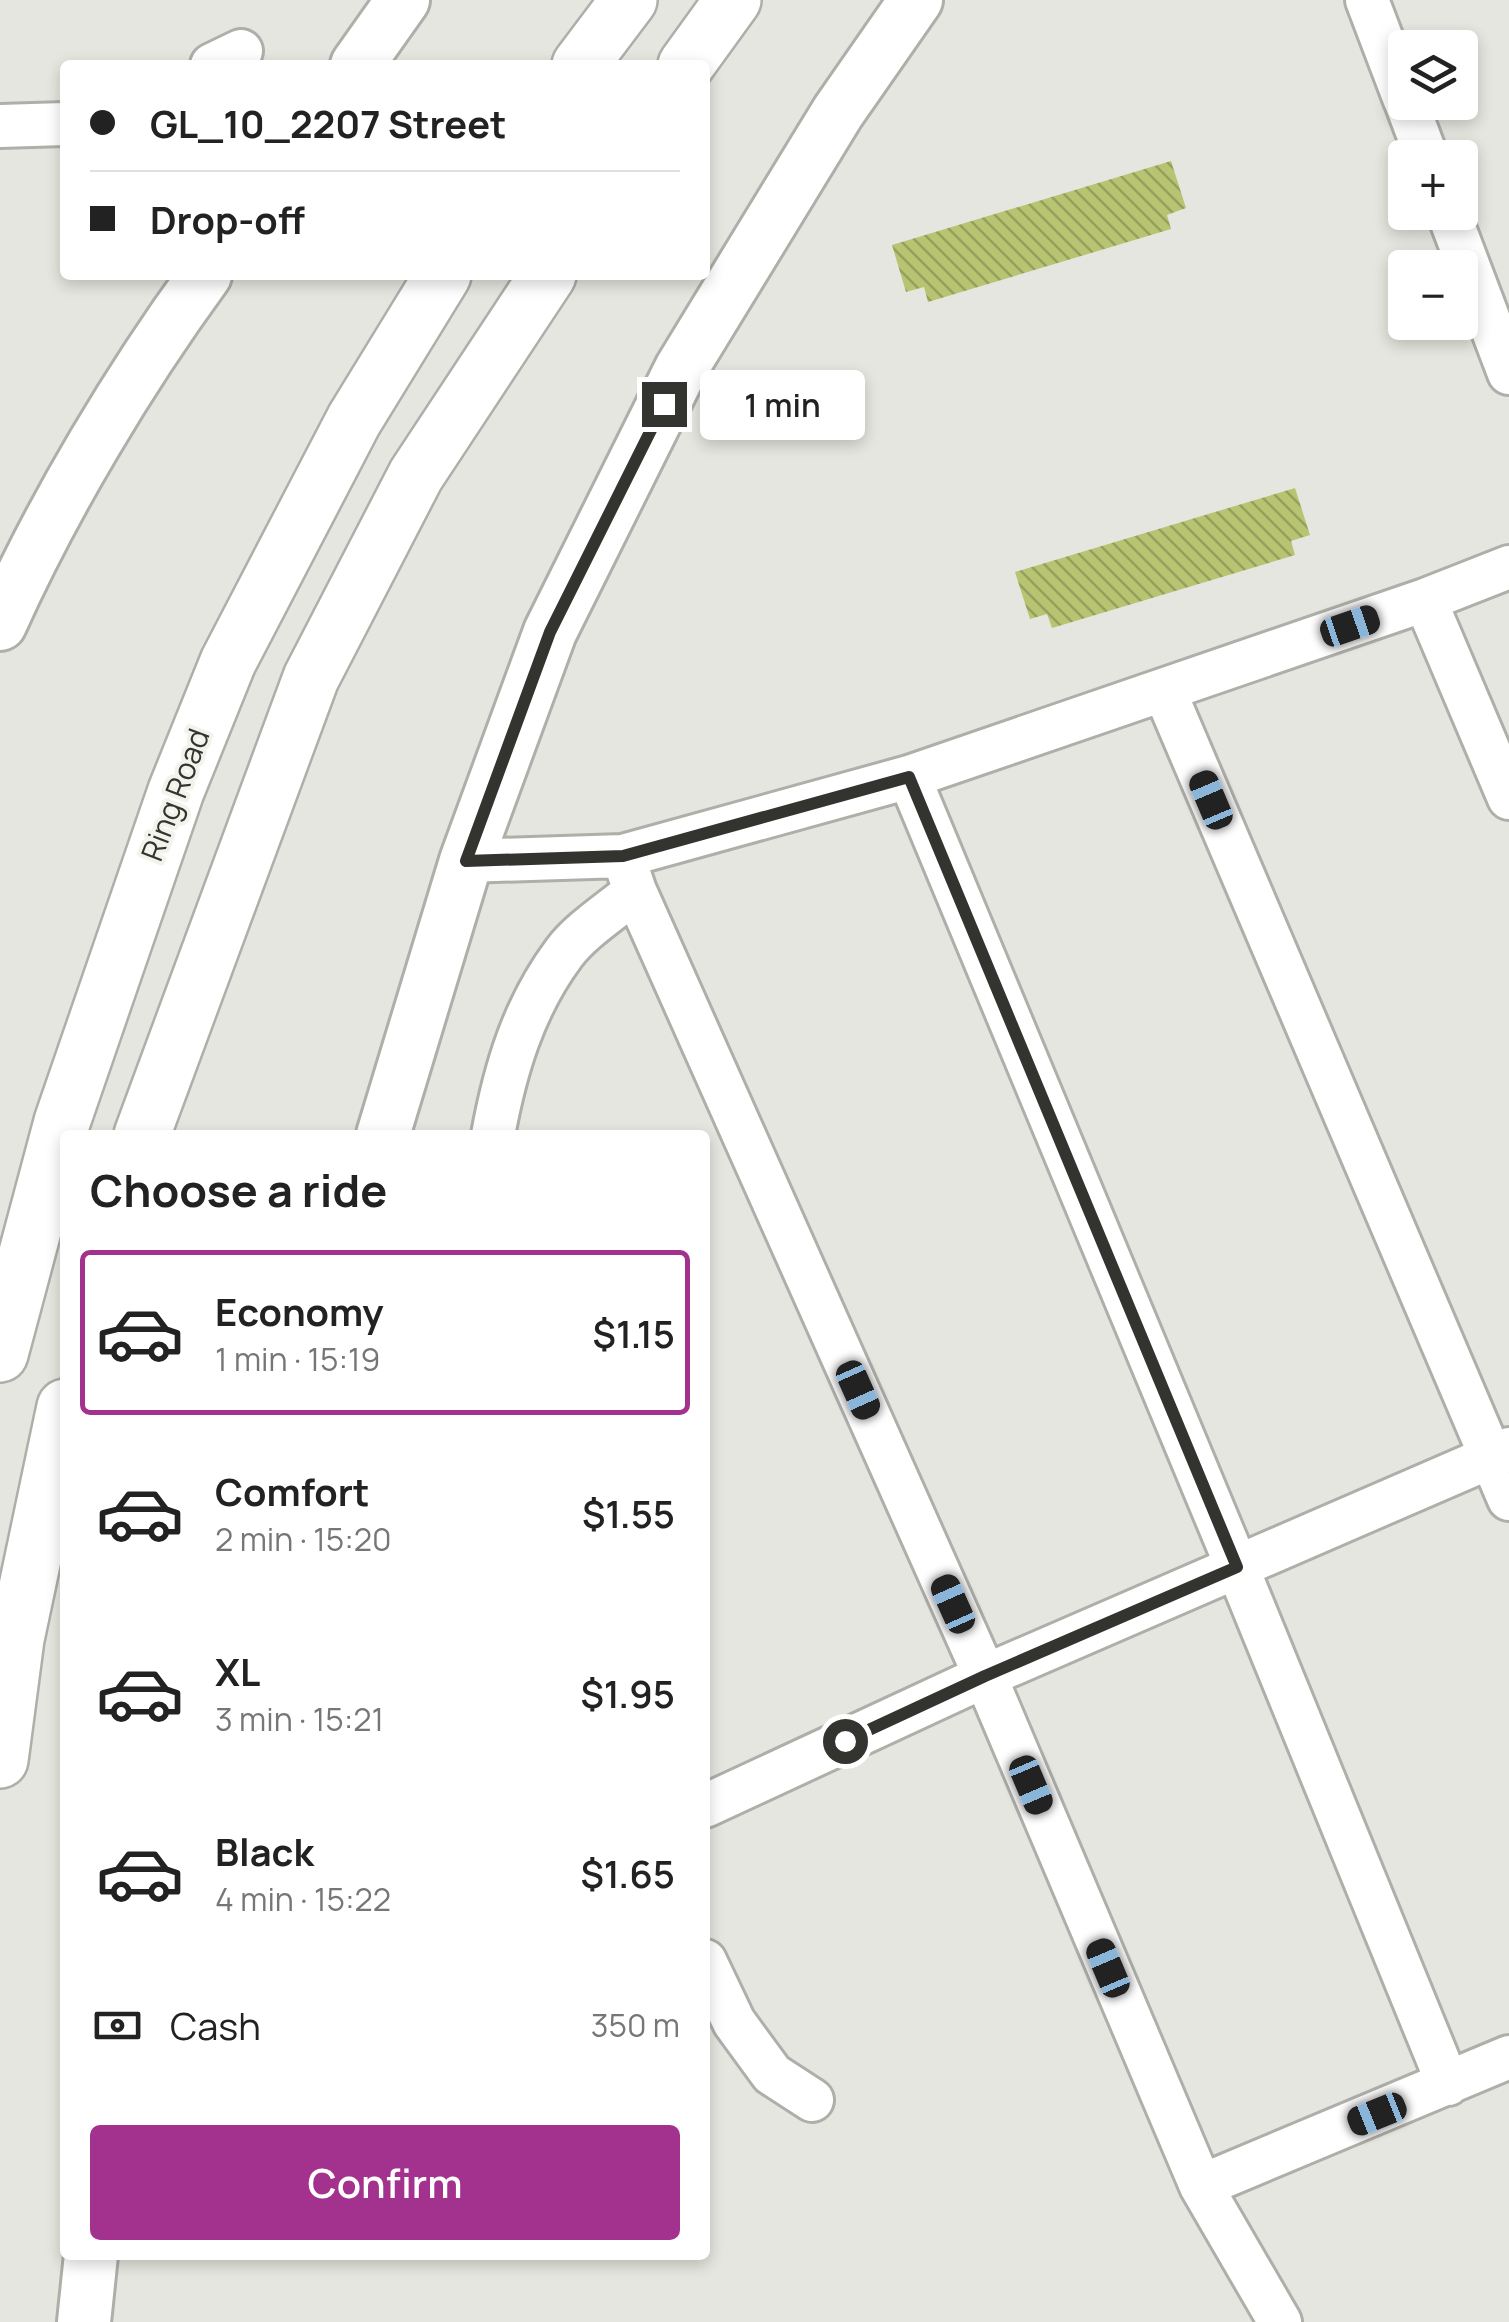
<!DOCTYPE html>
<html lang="en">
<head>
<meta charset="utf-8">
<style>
  :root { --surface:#fff; --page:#f2f2f2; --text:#222; --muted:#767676; --line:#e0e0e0; --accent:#a3328f }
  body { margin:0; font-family:Manrope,sans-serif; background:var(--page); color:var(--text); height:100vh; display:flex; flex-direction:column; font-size:38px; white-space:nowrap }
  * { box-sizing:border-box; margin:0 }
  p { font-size:32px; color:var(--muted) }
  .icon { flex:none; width:55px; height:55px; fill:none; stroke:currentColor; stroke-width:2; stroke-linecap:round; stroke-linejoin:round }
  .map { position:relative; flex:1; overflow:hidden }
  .details { position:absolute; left:60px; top:1130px; width:650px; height:1130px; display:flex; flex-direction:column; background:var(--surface); border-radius:10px; box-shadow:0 5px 15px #0003 }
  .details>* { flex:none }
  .guide { position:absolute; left:60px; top:60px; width:650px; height:220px; border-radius:10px; box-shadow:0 5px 15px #0003; display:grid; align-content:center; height:220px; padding:0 30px; background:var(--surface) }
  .controls { position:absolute; left:1388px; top:30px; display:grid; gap:20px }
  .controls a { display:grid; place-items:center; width:90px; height:90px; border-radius:10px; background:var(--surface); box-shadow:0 5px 15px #0003; font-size:50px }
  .end { position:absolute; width:45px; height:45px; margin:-22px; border:12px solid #333330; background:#fff; box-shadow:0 0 0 5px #fff }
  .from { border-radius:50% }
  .bubble { position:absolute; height:70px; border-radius:10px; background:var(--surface); box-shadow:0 5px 15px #0003; font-size:32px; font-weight:600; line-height:70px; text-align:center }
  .car { position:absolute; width:30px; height:60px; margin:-30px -15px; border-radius:12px; box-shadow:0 0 8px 2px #0007; background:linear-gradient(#222 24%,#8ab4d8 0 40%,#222 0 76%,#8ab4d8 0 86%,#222 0) }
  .guide b { display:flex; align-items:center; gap:35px; height:95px; font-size:38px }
  .guide b+b { border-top:2px solid var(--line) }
  .guide i { width:25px; height:25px; background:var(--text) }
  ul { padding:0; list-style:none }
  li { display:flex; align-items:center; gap:30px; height:165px; margin:0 20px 15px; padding:0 10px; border:5px solid transparent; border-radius:10px }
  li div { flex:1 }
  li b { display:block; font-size:38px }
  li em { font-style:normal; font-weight:600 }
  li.selected { border-color:var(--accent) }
  li>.icon { width:90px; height:90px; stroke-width:1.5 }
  h2 { padding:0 30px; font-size:45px; line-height:120px }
  .pay { display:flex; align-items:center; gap:25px; height:110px; padding:0 30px; font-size:38px }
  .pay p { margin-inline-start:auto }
  .cta { display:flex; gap:20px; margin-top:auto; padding:20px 30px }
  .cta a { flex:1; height:115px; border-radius:10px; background:var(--accent); color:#fff; font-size:40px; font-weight:600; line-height:115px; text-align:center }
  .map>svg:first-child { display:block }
  .building { fill:url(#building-back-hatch) }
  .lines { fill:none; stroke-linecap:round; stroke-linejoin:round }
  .minor-casing { stroke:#aeafa8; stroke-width:48 }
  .major-casing { stroke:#aeafa8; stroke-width:58 }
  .highway-casing { stroke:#aeafa8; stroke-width:60 }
  .minor { stroke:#fff; stroke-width:42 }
  .major { stroke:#fff; stroke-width:52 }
  .highway { stroke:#fff; stroke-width:55 }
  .route { stroke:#333330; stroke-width:12 }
  .labels { text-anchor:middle; stroke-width:8; stroke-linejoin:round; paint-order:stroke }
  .street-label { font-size:30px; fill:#333330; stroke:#f2f4ec }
</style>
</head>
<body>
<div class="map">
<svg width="1509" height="2322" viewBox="0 0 1509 2322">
  <defs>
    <pattern id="building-back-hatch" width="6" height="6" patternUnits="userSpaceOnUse" patternTransform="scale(2.5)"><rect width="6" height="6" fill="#b8c471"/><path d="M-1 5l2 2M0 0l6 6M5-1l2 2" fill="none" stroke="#96a05d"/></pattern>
  </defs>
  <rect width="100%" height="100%" fill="#e5e6df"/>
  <path class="building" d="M1171,161l15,47 -19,7 4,14 -243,73 -4,-15 -18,5 -14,-47z
    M1295,488l15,47 -19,6 4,14 -243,73 -5,-14 -17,5 -15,-47z"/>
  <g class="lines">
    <defs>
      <path id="minor" d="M1367,0l38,100
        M212,65l29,-14
        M1406,102l21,56
        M0,126l65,-2
        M1448,212l61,161
        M1425,600l84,198
        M1164,690l345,809
        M909,777l328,790 211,517
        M623,856l12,35 350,785 216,510 79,136
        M466,861l157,-5 286,-79 516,-177 84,-33
        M493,1135c12,-65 30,-127 71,-182 17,-23 48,-42 71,-62
        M705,1806l280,-130 524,-227
        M705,1961l29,61 38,52 40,26
        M1201,2186l308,-129"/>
      <path id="major" d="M357,65l46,-65
        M0,624c53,-118 129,-245 205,-349
        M383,1135l83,-274 84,-229 131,-263 157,-257 78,-112
        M84,2322l7,-67"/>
      <path id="highway" d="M580,65l49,-65
        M686,65l47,-65
        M142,1135l169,-457 105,-203 132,-200
        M0,1354l62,-232 114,-331 52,-129 126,-242 89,-145
        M0,1760l16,-121 49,-232"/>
    </defs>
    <use href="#minor" class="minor-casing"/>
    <use href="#major" class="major-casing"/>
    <use href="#highway" class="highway-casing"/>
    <use href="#minor" class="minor"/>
    <use href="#major" class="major"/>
    <use href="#highway" class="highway"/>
  </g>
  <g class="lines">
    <path class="route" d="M664,404l-114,228 -84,229 157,-5 286,-79 328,790 -252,109 -140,65"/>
  </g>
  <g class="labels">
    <g class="street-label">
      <text transform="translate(176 795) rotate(-69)" y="10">Ring Road</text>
    </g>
  </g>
</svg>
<div class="controls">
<a><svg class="icon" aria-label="layers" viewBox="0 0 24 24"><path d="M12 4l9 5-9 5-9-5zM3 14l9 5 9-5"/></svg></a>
<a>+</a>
<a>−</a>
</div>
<i class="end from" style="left:845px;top:1741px"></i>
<i class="end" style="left:664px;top:404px"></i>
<div class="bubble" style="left:700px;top:370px;width:165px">1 min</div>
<i class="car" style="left:1350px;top:626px;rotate:71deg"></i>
<i class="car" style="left:1211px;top:800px;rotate:337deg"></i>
<i class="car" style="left:858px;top:1390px;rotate:156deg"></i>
<i class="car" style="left:953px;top:1604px;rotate:336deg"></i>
<i class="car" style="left:1031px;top:1785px;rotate:157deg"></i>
<i class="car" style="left:1108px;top:1968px;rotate:337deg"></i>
<i class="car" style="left:1377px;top:2114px;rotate:248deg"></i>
<div class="guide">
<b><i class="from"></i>GL_10_2207 Street</b>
<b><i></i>Drop-off</b>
</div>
<section class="details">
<h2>Choose a ride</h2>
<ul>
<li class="selected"><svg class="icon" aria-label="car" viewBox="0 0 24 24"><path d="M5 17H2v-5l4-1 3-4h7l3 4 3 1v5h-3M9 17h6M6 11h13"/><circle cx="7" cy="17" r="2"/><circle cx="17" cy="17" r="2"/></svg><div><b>Economy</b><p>1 min · 15:19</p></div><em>$1.15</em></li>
<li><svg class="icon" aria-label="car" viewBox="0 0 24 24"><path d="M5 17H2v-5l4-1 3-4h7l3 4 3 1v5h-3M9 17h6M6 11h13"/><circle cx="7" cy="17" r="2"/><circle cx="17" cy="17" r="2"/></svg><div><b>Comfort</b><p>2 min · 15:20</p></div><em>$1.55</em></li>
<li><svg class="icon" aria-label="car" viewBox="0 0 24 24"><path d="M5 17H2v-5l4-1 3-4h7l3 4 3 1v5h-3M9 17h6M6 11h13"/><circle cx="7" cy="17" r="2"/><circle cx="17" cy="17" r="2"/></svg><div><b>XL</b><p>3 min · 15:21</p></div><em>$1.95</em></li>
<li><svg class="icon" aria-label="car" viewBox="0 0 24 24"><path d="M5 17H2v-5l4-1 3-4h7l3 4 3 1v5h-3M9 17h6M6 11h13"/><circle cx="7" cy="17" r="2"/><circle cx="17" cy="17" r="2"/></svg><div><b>Black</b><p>4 min · 15:22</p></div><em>$1.65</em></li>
</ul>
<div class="pay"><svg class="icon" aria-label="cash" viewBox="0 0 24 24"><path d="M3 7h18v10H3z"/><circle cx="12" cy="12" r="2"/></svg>Cash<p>350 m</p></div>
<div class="cta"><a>Confirm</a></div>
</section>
</div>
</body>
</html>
